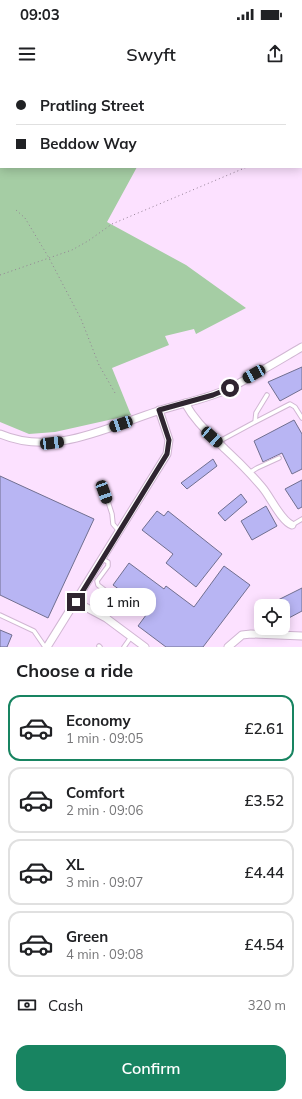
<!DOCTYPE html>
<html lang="en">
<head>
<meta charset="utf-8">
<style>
  :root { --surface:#fff; --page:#f6f6f6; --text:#202124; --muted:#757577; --line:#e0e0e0; --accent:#188461 }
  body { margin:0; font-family:Mulish,sans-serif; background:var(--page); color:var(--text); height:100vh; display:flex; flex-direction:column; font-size:15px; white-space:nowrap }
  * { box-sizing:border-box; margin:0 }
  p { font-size:13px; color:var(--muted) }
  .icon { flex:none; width:22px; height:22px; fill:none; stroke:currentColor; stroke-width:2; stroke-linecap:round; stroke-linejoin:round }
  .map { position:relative; height:567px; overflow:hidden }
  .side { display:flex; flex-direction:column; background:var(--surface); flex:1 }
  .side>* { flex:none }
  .top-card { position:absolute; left:0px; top:0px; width:302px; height:88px; box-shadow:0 2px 10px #0003; display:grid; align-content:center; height:88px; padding:0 16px; background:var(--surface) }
  .fabs { position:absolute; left:254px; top:519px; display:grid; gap:8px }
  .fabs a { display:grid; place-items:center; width:36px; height:36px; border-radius:8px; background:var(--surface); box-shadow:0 2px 10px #0003; font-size:20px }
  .end { position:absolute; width:18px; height:18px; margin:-9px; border:5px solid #2f2530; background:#fff; box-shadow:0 0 0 2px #fff }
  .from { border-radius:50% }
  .bubble { position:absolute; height:28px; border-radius:12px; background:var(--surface); box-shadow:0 2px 10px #0003; font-size:13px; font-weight:600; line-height:28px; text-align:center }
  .car { position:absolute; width:12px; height:24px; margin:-12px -6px; border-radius:5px; box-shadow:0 0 3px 1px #0007; background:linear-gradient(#222 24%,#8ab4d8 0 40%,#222 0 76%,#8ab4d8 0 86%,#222 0) }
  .top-card b { display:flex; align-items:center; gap:14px; height:38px; font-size:15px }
  .top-card b+b { border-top:1px solid var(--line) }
  .top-card i { width:10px; height:10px; background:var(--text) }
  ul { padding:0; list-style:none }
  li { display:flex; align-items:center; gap:12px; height:66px; margin:0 8px 6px; padding:0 8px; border:2px solid var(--line); border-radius:12px }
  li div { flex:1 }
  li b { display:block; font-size:15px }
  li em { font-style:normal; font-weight:600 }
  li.active { border-color:var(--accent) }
  li>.icon { width:36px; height:36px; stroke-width:1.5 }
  h2 { padding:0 16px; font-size:18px; line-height:48px }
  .pay { display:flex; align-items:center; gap:10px; height:44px; padding:0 16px; font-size:15px }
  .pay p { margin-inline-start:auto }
  .cta { display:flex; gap:8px; margin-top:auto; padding:8px 16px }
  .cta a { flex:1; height:46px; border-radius:12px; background:var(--accent); color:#fff; font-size:16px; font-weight:600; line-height:46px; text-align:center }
  .status { display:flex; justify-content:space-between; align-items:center; height:28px; padding:0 20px; background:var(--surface); direction:ltr }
  .status svg { height:11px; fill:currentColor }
  header { display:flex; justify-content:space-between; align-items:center; height:52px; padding:0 16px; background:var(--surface); font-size:18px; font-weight:600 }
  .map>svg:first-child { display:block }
  .green { fill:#a5cda4 }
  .building { fill:#b8b5f3; stroke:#706f8f }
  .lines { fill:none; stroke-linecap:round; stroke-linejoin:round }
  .service-casing { stroke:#d1b6d3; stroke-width:5.5 }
  .minor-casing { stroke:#d1b6d3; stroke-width:9 }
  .path { stroke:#928094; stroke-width:1; stroke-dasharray:1 3; stroke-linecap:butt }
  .service { stroke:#fff; stroke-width:3.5 }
  .minor { stroke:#fff; stroke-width:7 }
  .route { stroke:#2f2530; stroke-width:5 }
</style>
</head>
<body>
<div class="status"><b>09:03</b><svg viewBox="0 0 49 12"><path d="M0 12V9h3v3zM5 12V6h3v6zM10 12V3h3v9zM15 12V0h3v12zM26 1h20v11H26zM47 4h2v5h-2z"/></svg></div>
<header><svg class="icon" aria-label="menu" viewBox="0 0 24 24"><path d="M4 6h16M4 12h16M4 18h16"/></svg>Swyft<svg class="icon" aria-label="share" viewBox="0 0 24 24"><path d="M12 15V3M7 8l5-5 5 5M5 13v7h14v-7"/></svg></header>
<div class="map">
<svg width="302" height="567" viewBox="0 0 302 567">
  <rect width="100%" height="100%" fill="#fce1ff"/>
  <path class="green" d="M0,0l45,1h-44v86h136l-30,55 79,43 60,43 -50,26 -2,-5 -29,7 4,9 -57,23 19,47 -76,17 -26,2 -29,-12z"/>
  <path class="building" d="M302,287v22l-22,12 -12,-19z
    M294,340l8,14v35l-10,5 -10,-21 -19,9 -9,-21z
    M213,379l4,7 -30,23 -6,-6z
    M0,396l94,43 -46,99 -48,-23z
    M302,400v27l-4,2 -13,-20z
    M241,414l6,8 -22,19 -7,-8z
    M266,426l11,20 -25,14 -11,-19z
    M157,431l7,5 4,-5 54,43 -26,33 -30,-24 7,-9 -31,-24z
    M129,483l35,26 2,-3 28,21 30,-41 26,19 -47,62h-37l-28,-21 11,-15 -36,-26z
    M302,508v23l-17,9 -2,-4v-10h-5l-2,-5z
    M0,550l12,5 -5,12h-7z"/>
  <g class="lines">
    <defs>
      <path id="service" d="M255,342l35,-18 5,3 7,11
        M218,362l37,-20 1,-9 11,-18
        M249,393l8,-5 22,-10
        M105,412l7,22 1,10 6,7
        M292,445l10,-6
        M102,479l6,3v4l-11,15 1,4 21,16 -13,17
        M0,535l34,16 11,16
        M99,566l1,1
        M124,567l7,-10"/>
      <path id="minor" d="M185,323c11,20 24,30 40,46 13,12 25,24 37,38 8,9 19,34 30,38
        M0,354c54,23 107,-7 158,-23 24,-8 50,-12 72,-23 25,-13 48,-27 72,-41
        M76,522l30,16 39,29
        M47,567l120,-193 2,-14 -10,-30
        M228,567l14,-12 9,-1 51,2"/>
    </defs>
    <use href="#service" class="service-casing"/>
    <use href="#minor" class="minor-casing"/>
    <path class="path" d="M301,42l1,-1
      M16,130l9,8 24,40 32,61 18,46 16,28
      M0,195l72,-25 16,-9 24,-17 135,-57"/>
    <use href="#service" class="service"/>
    <use href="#minor" class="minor"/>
  </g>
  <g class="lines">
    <path class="route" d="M76,522l91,-148 2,-14 -10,-30 54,-15 17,-7"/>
  </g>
</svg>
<div class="fabs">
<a><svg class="icon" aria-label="locate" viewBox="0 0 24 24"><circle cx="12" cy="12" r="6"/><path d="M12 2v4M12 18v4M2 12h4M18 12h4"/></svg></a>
</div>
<i class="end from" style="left:230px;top:308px"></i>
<i class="end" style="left:76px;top:522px"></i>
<div class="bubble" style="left:90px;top:508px;width:66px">1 min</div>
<i class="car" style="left:254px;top:294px;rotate:241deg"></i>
<i class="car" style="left:121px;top:344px;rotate:251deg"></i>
<i class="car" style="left:212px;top:357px;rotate:132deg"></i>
<i class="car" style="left:52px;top:363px;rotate:83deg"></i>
<i class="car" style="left:104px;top:412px;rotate:160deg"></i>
<div class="top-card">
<b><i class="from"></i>Pratling Street</b>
<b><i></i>Beddow Way</b>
</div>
</div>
<section class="side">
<h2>Choose a ride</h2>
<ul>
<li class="active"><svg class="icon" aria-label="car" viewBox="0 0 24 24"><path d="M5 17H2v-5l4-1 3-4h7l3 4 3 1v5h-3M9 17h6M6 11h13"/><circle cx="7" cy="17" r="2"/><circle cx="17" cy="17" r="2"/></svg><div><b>Economy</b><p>1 min · 09:05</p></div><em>£2.61</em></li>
<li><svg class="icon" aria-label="car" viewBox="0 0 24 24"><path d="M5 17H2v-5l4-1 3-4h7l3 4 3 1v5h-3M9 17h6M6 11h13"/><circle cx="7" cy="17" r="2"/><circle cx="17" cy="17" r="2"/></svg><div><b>Comfort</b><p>2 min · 09:06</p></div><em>£3.52</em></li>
<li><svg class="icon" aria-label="car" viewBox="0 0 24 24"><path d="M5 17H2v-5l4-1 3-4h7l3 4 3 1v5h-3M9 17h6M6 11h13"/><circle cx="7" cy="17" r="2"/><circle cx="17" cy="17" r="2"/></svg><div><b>XL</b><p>3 min · 09:07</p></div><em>£4.44</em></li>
<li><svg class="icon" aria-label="car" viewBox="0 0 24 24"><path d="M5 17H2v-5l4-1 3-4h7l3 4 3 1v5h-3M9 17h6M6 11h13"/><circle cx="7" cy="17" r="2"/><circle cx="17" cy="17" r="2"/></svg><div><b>Green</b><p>4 min · 09:08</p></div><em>£4.54</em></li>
</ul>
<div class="pay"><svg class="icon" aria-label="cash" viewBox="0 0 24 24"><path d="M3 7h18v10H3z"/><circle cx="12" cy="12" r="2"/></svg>Cash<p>320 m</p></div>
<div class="cta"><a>Confirm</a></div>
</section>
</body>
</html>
